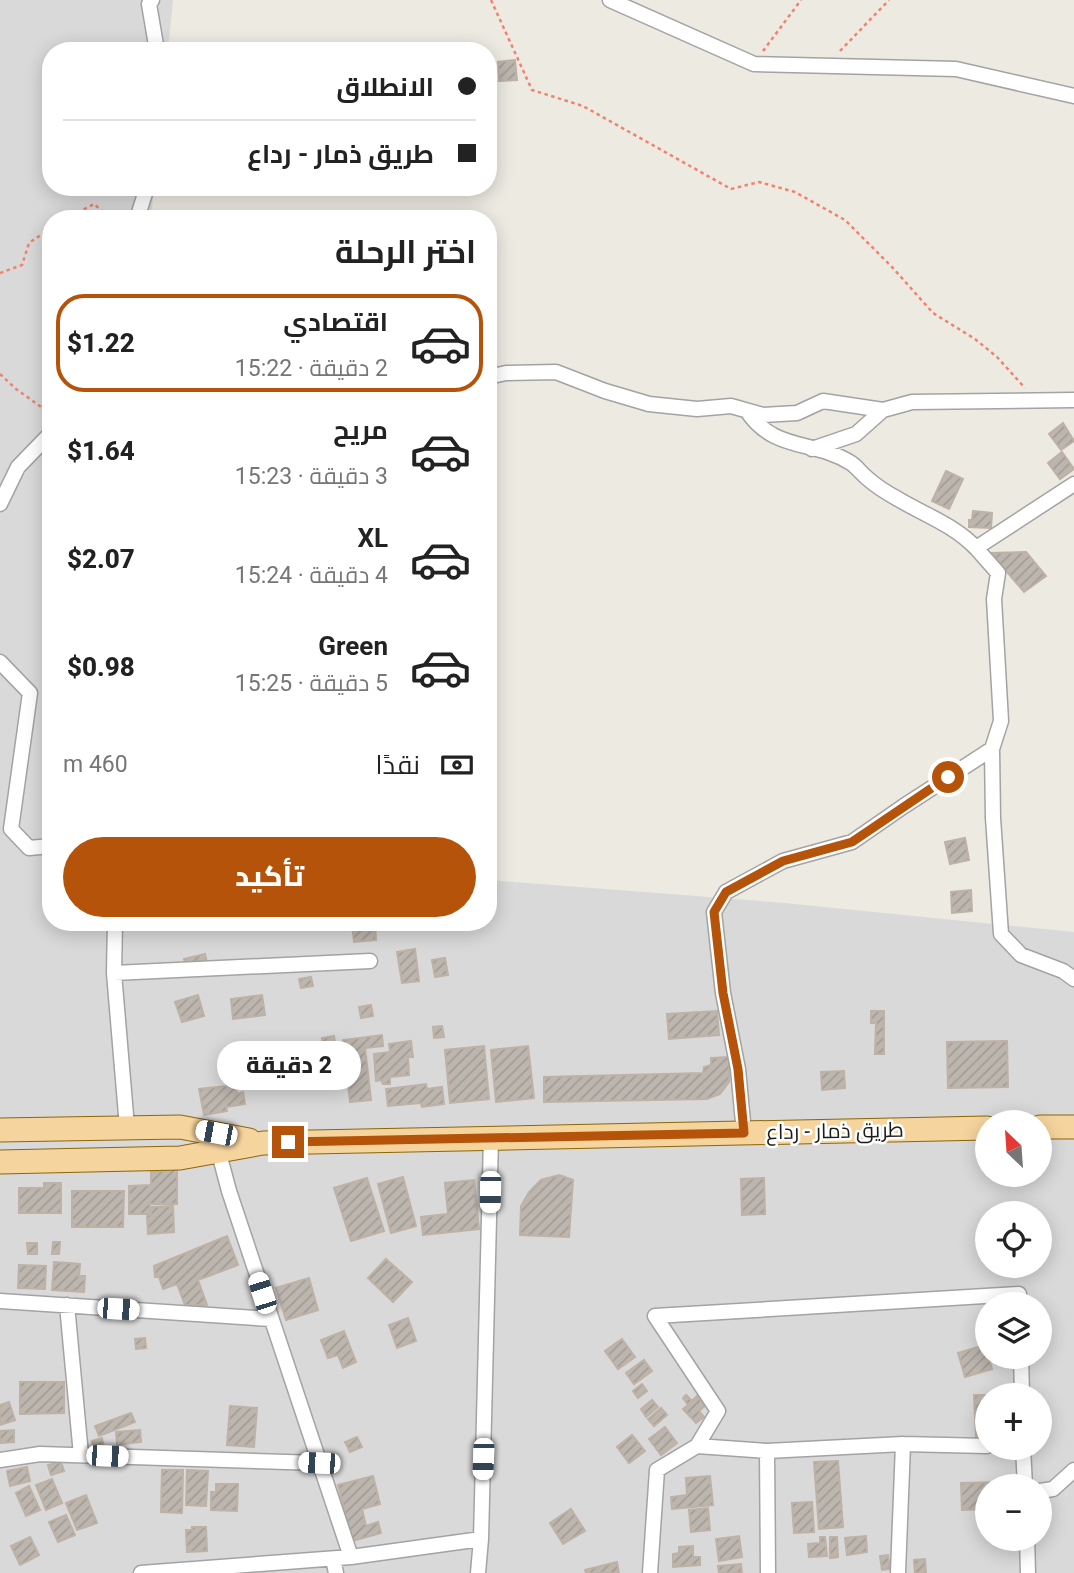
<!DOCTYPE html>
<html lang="ar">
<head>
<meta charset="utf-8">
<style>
  :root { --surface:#fff; --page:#f2f2f2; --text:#222; --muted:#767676; --line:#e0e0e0; --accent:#b45309 }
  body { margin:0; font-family:Roboto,Cairo,sans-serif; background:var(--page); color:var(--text); direction:rtl; height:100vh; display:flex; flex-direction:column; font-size:26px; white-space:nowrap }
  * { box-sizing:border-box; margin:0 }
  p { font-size:23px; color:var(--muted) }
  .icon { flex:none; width:38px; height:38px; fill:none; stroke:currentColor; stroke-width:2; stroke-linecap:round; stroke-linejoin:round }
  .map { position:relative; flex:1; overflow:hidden; direction:ltr }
  .drawer { position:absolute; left:42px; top:210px; width:455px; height:721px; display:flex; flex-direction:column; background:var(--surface); border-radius:28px; box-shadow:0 4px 18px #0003; direction:rtl }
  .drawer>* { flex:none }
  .guide { position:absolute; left:42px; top:42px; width:455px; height:154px; border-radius:28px; box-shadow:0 4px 18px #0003; direction:rtl; display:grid; align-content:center; height:154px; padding:0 21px; background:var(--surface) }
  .needle { width:46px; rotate:335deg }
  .fabs { position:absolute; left:975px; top:1110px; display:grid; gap:14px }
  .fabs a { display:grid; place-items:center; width:77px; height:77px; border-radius:50%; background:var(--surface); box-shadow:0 4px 18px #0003; font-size:35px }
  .end { position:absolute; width:32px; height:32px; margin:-16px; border:9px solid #b45309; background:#fff; box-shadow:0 0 0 4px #fff }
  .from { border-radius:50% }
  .bubble { position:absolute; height:49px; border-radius:24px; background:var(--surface); box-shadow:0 4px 18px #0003; font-size:23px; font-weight:800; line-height:49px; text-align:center; direction:rtl }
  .car { position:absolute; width:21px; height:42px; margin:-21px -10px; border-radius:9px; box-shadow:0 0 5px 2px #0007; background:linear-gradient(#fff 24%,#345 0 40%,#fff 0 76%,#345 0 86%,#fff 0) }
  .guide b { display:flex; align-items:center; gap:24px; height:66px; font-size:26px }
  .guide b+b { border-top:2px solid var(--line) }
  .guide i { width:18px; height:18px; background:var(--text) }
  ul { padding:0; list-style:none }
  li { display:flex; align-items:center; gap:21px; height:98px; margin:0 14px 10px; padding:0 7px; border:4px solid transparent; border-radius:28px }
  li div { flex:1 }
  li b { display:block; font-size:26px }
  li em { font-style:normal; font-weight:800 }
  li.on { border-color:var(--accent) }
  li>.icon { width:63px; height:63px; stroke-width:1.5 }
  h2 { padding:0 21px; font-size:32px; line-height:84px }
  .pay { display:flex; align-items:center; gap:18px; height:77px; padding:0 21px; font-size:26px }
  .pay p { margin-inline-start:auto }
  .action { display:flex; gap:14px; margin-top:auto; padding:14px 21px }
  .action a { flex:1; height:80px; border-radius:42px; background:var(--accent); color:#fff; font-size:28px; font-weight:800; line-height:80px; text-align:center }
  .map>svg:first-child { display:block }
  .residential { fill:#dad9d9; fill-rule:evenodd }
  .building { fill:url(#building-hatch); stroke:#beb1a5; stroke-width:2 }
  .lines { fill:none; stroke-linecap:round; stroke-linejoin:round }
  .minor-casing { stroke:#a3a3a3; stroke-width:17 }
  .primary-casing { stroke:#8c6608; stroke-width:25 }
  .path { stroke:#f2816e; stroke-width:2.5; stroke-dasharray:3.5 3.5; stroke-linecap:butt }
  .minor { stroke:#fff; stroke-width:14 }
  .primary { stroke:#f6d49e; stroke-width:23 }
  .route { stroke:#b45309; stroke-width:9 }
  .labels { text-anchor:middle; stroke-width:5; stroke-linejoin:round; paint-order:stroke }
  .street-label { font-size:21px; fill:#1c1c1c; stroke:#fff }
</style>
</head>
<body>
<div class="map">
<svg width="1074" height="1573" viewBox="0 0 1074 1573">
  <defs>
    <pattern id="building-hatch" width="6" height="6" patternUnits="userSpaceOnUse" patternTransform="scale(1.75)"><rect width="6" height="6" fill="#bdb6af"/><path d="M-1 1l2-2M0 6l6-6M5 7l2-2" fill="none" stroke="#a29c96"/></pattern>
  </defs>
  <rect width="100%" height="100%" fill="#edeae2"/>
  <path class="residential" d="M0,0h173l-5,51h-117v136h103l-3,32h-100v703h437v-42l297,23 289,29v641h-1074zM987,1122h53v52h-53zM987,1213h53v52h-53zM987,1304h53v52h-53zM987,1395h53v52h-53zM987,1486h53v52h-53z"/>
  <path class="building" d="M515,60l2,20 -18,1 -1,-19z
    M1063,423l11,18 -13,9 -12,-16z
    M1062,452l12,17 -14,10 -12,-16z
    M946,471l17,8 -14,30 -17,-8z
    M973,511l19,2 -1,15 -22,-1v-7h3z
    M1026,552l20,24 -22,16 -33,-39z
    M965,838l4,22 -19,4 -5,-22z
    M971,890l1,21 -20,2 -1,-21z
    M377,922h20v2l-18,6z
    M375,923l1,17 -22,2 -2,-17z
    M415,949l4,32 -17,2 -5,-31z
    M205,954l2,9 -21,5 -2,-9z
    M445,958l3,17 -13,2 -3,-17z
    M311,977l2,9 -12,2 -2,-9z
    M198,995l6,21 -22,6 -7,-20z
    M262,995l3,20 -32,4 -2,-20z
    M371,1005l2,11 -12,2 -2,-11z
    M717,1011l2,24 -50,4 -2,-25z
    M871,1011h13v43h-9l1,-31h-5z
    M442,1026l2,11 -10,1 -1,-11z
    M382,1035l1,11 -18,2 6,52 -21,2 -7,-62z
    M334,1036l3,20 -22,2 -2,-15 9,-1v-4z
    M411,1041l2,16h-5l1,18 -19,2v7h-7l-2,-4 -5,1 -2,-27 16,-2 -1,-8z
    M1007,1041l1,46 -60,1 -1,-46z
    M484,1046l5,53 -39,4 -5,-53z
    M528,1046l6,52 -38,4 -5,-52z
    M730,1057l-1,25 -9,12 -13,5 -163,3v-25l159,-4 1,-6 7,-2v-7z
    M844,1071l1,17 -23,2 -1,-18z
    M426,1084l1,5 15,-2 2,17 -22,3 -1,-4 -33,3 -2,-17z
    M236,1085l1,9 6,-2 2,12 -19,3 1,4 -23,4 -5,-26z
    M165,1166h12v38h-27v10h-21v-28l22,-1v-13l14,-1z
    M559,1175l14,5 -4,57 -49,-2 1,-29 8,-14 12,-12z
    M403,1177l13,49 -25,7 -13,-49z
    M367,1178l17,53 -33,10 -17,-53z
    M764,1178l1,36 -23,1 -1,-36z
    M474,1180l5,49 -56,6 -2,-18 27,-3 -3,-31z
    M44,1183h17v30h-42v-25h25z
    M72,1191h52l-1,36h-51z
    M173,1206l1,26 -26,2 -1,-19h4l-1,-8z
    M227,1236l11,29 -40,15 9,25h-22l-8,-21 -14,5 -4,-12h-4l-1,-11z
    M53,1242h7l-1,12h-7z
    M27,1243h10v11h-9z
    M386,1259l26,23 -19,20 -25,-24z
    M54,1262l26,2 -1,12h6l-1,16 -32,-2z
    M19,1265l27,1 -1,23 -27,-1z
    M309,1278l9,32 -32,10 -10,-32z
    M408,1318l8,23 -19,7 -8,-23z
    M344,1331l12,31 -13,6 -5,-13 -10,3 -7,-18z
    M145,1338l1,10 -10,1 -1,-10z
    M622,1339l13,18 -17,12 -13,-18z
    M985,1345l7,24 -27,8 -7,-24z
    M644,1360l8,11 -18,13 -8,-11z
    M20,1382h44v31l-44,1z
    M642,1384l5,7 -9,7 -5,-7z
    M686,1395l6,6 5,-5 9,9 -7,6 5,6 -8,6 -13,-14 5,-4 -5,-7z
    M974,1395h13v42l-11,1z
    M652,1400l6,7 -12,10 -5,-8z
    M9,1402l6,18 -15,5v-20z
    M230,1406l27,2 -3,39 -27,-2z
    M661,1408l6,7 -13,11 -6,-7z
    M131,1413l4,9 -36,14 -4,-10z
    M665,1427l12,16 -16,12 -12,-16z
    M14,1430v12l-14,1v-12z
    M140,1430l1,12 -24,3 -1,-13z
    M632,1435l13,16 -16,12 -12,-16z
    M357,1437l5,10 -12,5 -5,-10z
    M102,1438l2,9 -10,3 -2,-9z
    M838,1461l5,66 -24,2 -5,-67z
    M61,1462l3,9 -13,4 -3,-10z
    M27,1467l3,14 -20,5 -3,-15z
    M162,1470h21l-1,43 -21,-1z
    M187,1470l21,1 -2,35 -20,-1z
    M373,1476l7,28 -18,5 4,17 12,-4 3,11 -29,8 -14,-56z
    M710,1476l3,29 -41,4 -1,-12 16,-2 -1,-17z
    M52,1479l10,24 -16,7 -10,-25z
    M1001,1482v4h-14v23l-25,1 -1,-27z
    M216,1484h22l-1,27 -26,-1v-18h5z
    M29,1486l11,24 -14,6 -10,-23z
    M86,1495l11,28 -20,7 -11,-27z
    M812,1502l2,30 -20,1 -2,-30z
    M708,1508l2,22 -19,2 -2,-22z
    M571,1509l14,22 -22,13 -13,-21z
    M66,1515l9,20 -17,7 -9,-20z
    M192,1527h14l1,24 -20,1 -1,-22h6z
    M739,1536l3,21 -23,4 -3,-22z
    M866,1536l1,16 -20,3 -2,-17z
    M30,1537l9,18 -19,10 -9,-19z
    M820,1537h5l2,19 -18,1 -1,-13 12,-1z
    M830,1537h7l1,20 -8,1z
    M693,1546v11h7v8l-27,2v-13l6,-1v-6z
    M888,1555l2,14 -8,1 -2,-14z
    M925,1559l1,14h-11l-1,-13z
    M617,1562l2,11h-33l-1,-3z
    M741,1564l1,9h-23l-1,-7z"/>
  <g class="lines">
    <defs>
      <path id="minor" d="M152,0l-3,4 8,47
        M610,0l144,64 202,5 118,27
        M137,219l10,-32
        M488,377l18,-4 50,-1 49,19 44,13 48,5 34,-3 32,9 34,-2 26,-12 60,9 29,-8 162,-2
        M747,411c27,41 68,29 104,52 6,4 10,10 16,15 9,8 20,15 31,21 27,16 56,26 78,49
        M812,449l44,-15 27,-24
        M0,504l18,-37 31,-32h2
        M0,662l30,31 -19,136 18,19 22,-2
        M992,749l1,69 8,116 20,21 42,16 11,8
        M115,922l-1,51 13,154
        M114,973l256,-12
        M744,1133l-6,-64 -15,-76 -9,-81 12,-20 57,-31 69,-19 52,-36 88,-57 9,-28 -7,-122 4,-26 -22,-25 98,-64
        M0,1301l271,18
        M67,1305l14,150
        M655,1316l364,-22 1,10
        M655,1316l63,95 -21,35
        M1021,1356l1,39
        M1023,1447l2,39
        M767,1451l1,122
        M0,1460l40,-6 279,9
        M1040,1491l13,-2 21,-19
        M1027,1538l1,35
        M351,1557l130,-18
        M333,1559l3,14
        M141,1573l210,-16 -122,-366 -12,-45
        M478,1573l3,-34 10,-401
        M650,1573l7,-103 40,-24 70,5 136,-7 84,2
        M898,1573l5,-129"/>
      <path id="primary" d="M1040,1127h34
        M0,1130l180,-3 69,13
        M0,1162l180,-4 83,-15 724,-15"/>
    </defs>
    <use href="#minor" class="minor-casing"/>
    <use href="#primary" class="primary-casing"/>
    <path class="path" d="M491,0l41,90 51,16 148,83 28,-7 36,10 50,28 47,47 41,46 42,26 22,18 28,31
      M763,51l38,-51
      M840,51l49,-51
      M65,219l29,-15 17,15
      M0,273l22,-8 7,-22 22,-15
      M0,374l16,15 35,25"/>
    <use href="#minor" class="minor"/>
    <use href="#primary" class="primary"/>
  </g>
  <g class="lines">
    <path class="route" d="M288,1142l456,-9 -6,-64 -15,-76 -9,-81 12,-20 57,-31 69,-19 96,-65"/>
  </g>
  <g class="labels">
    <g class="street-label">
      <text transform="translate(835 1131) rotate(-1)" y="7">طريق ذمار - رداع</text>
    </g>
  </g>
</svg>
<div class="fabs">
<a><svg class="needle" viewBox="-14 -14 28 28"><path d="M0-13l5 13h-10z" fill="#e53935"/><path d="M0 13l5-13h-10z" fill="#767676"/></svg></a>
<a><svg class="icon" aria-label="locate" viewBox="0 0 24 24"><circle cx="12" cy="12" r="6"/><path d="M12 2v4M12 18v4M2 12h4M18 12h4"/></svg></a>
<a><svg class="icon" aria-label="layers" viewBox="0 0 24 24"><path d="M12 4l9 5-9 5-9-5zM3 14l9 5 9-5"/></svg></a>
<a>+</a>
<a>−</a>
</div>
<i class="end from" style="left:948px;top:777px"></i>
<i class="end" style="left:288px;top:1142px"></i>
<div class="bubble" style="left:217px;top:1041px;width:144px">2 دقيقة</div>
<i class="car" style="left:216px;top:1133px;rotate:281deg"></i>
<i class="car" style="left:490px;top:1192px;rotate:181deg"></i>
<i class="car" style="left:262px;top:1293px;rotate:342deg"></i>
<i class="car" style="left:118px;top:1309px;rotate:94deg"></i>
<i class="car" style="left:107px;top:1456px;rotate:92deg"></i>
<i class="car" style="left:483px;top:1459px;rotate:182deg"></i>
<i class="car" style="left:319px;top:1463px;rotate:272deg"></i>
<div class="guide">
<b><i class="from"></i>الانطلاق</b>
<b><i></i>طريق ذمار - رداع</b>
</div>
<section class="drawer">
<h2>اختر الرحلة</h2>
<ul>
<li class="on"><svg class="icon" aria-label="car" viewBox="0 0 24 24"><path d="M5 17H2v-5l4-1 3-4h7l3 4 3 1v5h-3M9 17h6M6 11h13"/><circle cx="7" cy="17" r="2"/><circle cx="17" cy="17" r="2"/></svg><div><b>اقتصادي</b><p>2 دقيقة · 15:22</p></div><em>$1.22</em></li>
<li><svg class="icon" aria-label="car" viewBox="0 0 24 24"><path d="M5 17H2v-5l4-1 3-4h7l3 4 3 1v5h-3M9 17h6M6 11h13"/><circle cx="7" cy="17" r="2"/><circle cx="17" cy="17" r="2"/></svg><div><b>مريح</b><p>3 دقيقة · 15:23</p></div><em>$1.64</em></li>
<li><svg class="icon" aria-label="car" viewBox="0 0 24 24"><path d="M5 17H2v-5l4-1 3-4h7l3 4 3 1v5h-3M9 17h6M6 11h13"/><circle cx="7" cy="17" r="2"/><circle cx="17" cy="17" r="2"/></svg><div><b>XL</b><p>4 دقيقة · 15:24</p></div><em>$2.07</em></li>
<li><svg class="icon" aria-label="car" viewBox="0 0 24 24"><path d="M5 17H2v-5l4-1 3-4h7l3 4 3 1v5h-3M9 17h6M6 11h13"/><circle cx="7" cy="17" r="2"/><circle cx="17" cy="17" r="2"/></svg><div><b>Green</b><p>5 دقيقة · 15:25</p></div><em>$0.98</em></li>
</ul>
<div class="pay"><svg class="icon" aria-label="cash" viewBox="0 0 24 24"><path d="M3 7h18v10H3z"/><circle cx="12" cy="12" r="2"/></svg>نقدًا<p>460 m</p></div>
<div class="action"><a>تأكيد</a></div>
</section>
</div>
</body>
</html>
